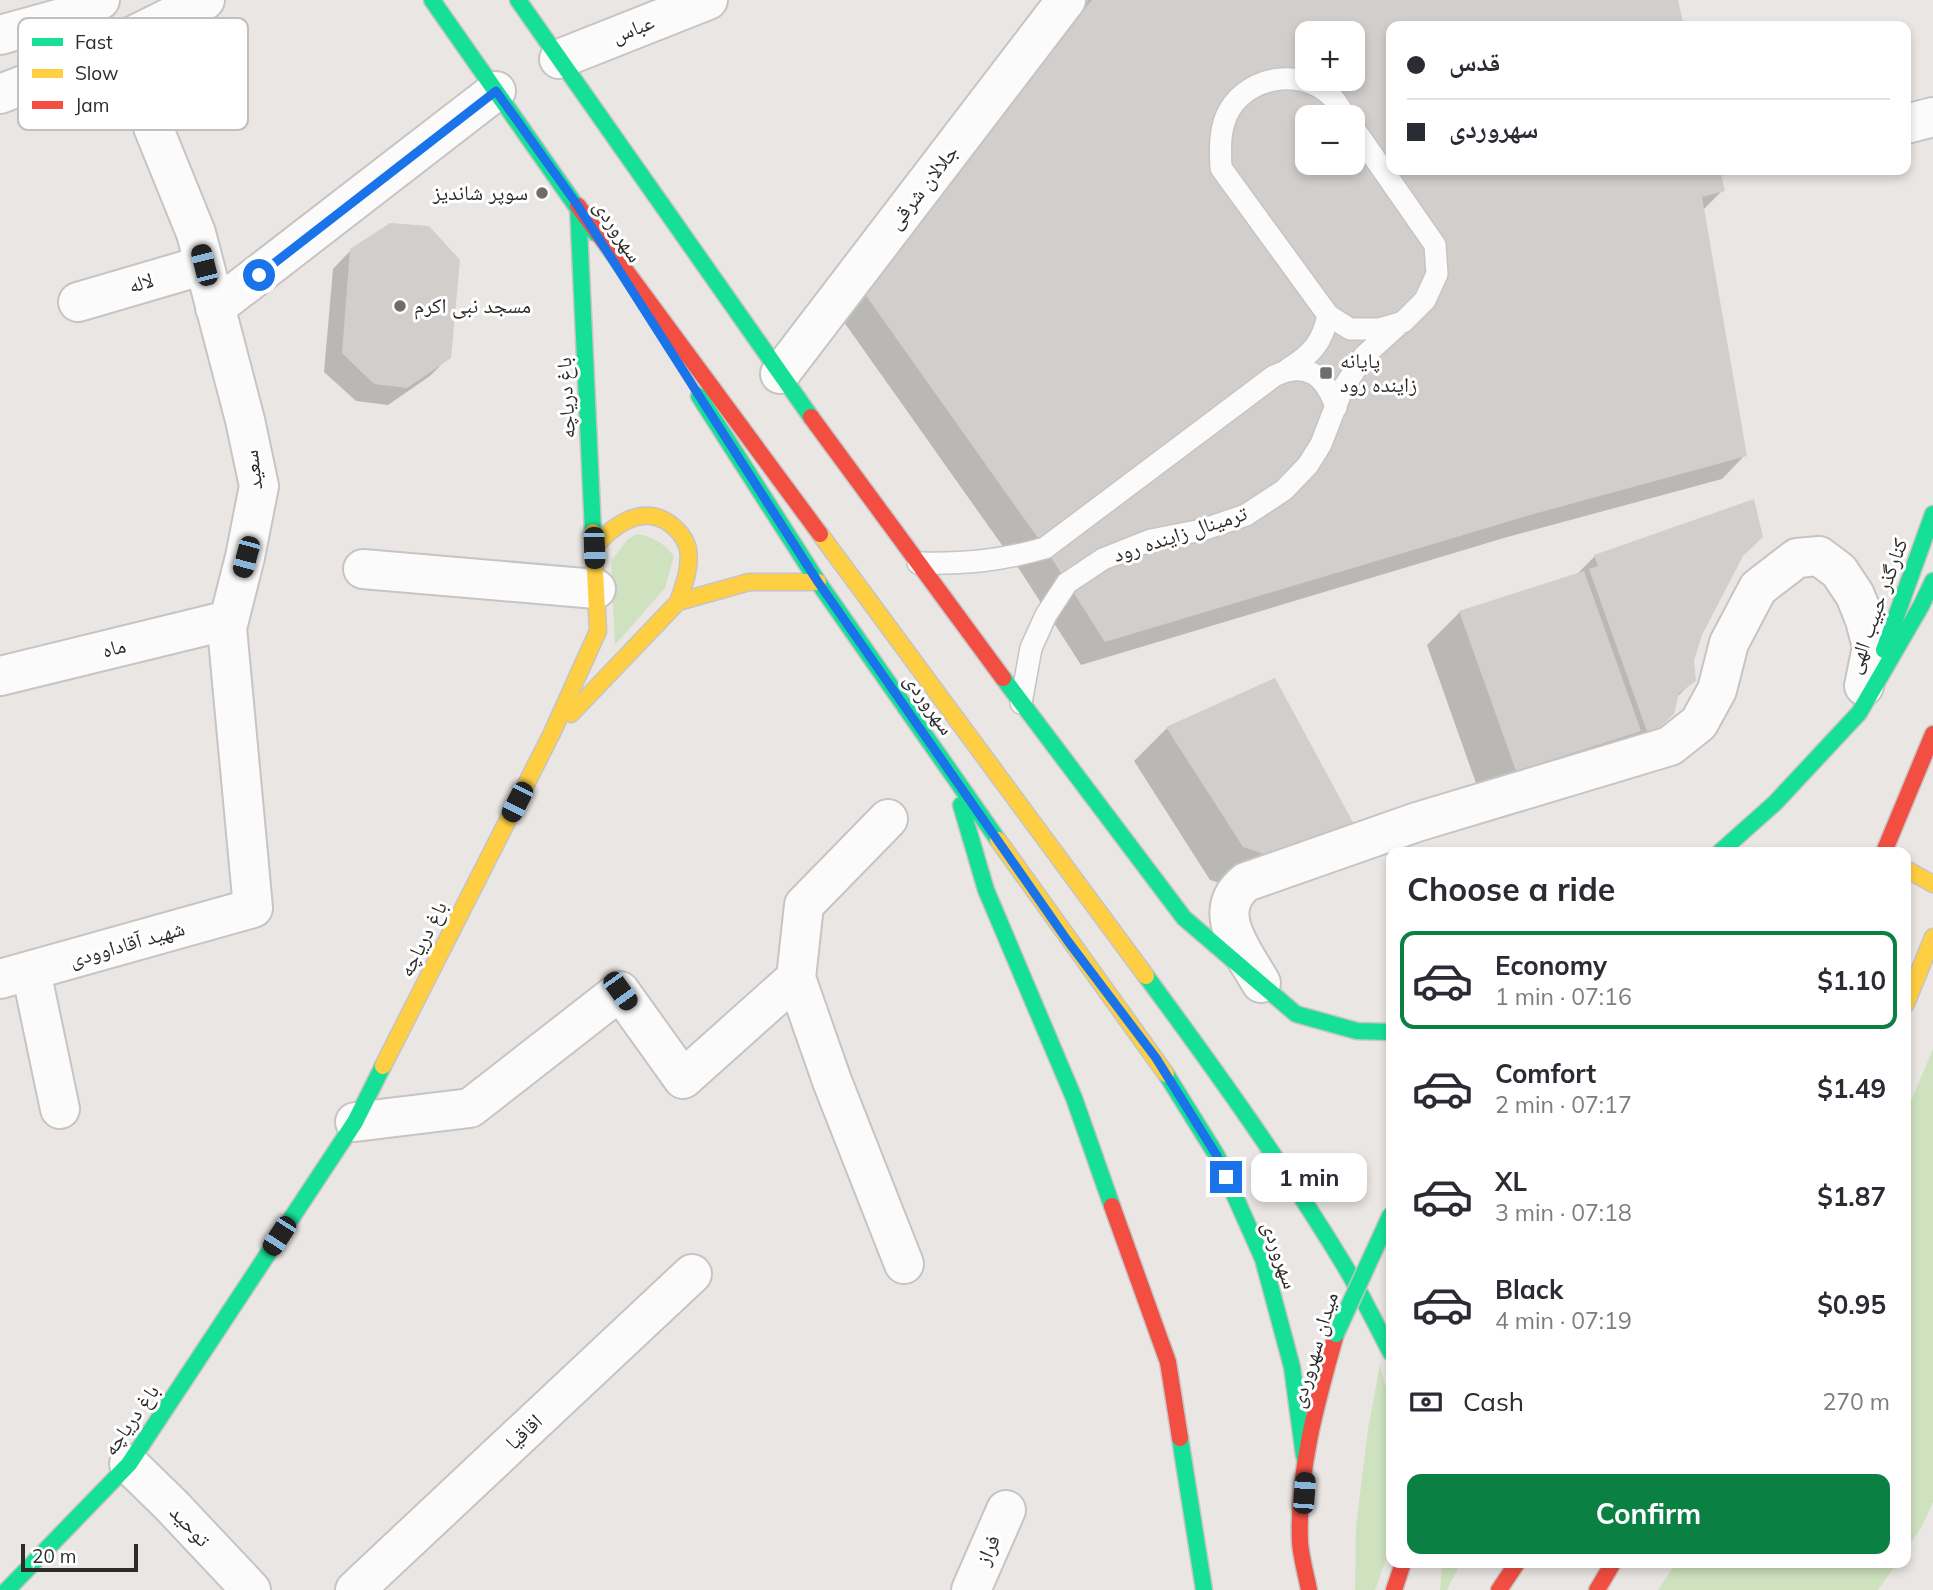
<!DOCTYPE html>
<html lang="en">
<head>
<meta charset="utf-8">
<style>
  :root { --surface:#fff; --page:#f7f7f7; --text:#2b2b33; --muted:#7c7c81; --line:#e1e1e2; --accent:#0b8043 }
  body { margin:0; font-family:Mulish,"Noto Naskh Arabic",sans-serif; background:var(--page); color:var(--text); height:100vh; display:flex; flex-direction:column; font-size:26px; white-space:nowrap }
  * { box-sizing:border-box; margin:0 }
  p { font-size:23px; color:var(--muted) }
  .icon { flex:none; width:38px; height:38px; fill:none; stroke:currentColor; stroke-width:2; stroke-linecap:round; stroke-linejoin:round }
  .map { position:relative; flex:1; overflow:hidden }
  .panel { position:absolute; left:1386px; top:847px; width:525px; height:721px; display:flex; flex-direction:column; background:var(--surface); border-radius:14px; box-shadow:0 4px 10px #0003 }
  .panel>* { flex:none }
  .guide { position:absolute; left:1386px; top:21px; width:525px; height:154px; border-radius:14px; box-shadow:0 4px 10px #0003; display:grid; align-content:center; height:154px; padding:0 21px; background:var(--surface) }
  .buttons { position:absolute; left:1295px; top:21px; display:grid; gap:14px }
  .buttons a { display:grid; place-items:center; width:70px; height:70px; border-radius:14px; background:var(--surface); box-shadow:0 4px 10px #0003; font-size:35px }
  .scale { position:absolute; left:21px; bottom:18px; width:117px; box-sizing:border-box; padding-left:7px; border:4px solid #2c2c2c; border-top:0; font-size:19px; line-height:24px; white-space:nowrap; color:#2c2c2c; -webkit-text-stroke:5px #fff; paint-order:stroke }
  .end { position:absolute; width:32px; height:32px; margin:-16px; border:9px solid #1a73e8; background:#fff; box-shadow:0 0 0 4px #fff }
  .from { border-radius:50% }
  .bubble { position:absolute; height:49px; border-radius:14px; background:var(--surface); box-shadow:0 4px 10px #0003; font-size:23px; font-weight:700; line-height:49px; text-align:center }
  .car { position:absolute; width:21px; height:42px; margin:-21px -10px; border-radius:9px; box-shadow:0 0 5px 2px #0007; background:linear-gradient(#222 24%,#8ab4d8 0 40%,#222 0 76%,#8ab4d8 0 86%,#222 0) }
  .guide b { display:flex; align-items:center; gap:24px; height:66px; font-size:26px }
  .guide b+b { border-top:2px solid var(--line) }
  .guide i { width:18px; height:18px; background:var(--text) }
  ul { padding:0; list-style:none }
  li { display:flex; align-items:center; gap:21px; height:98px; margin:0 14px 10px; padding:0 7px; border:4px solid transparent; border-radius:14px }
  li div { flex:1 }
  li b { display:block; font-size:26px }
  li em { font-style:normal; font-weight:700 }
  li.selected { border-color:var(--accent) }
  li>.icon { width:63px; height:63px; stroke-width:1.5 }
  h2 { padding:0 21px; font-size:32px; line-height:84px }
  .pay { display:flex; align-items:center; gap:18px; height:77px; padding:0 21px; font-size:26px }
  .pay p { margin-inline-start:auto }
  .button { display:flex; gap:14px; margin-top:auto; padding:14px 21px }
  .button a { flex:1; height:80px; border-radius:14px; background:var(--accent); color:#fff; font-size:28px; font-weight:700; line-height:80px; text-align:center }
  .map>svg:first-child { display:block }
  .green { fill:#cee2bf }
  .shadow { fill:#0003; fill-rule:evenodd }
  .building { fill:#d1cecc; fill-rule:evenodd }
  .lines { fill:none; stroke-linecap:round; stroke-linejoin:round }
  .lane-casing { stroke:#c6c4c5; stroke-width:24 }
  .street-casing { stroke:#c6c4c5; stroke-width:42 }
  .fast-casing { stroke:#c6c4c5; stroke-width:19 }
  .slow-casing { stroke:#c6c4c5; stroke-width:19 }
  .jam-casing { stroke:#c6c4c5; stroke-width:19 }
  .lane { stroke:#fcfbfb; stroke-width:21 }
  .street { stroke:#fcfbfb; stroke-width:38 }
  .fast { stroke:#16e098; stroke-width:16 }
  .slow { stroke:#ffcf43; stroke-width:16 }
  .jam { stroke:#f24e42; stroke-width:16 }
  .fast-bridge-casing { stroke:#c5c4c2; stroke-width:19; stroke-linecap:butt }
  .fast-bridge { stroke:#16e098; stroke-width:16 }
  .route { stroke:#1a73e8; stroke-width:9 }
  .poi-dot { fill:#6e6d6c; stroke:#fff; stroke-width:2.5 }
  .labels { text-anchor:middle; stroke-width:6; stroke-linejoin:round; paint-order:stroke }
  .street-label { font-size:21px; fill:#2c2c2c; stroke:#fff }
  .poi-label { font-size:21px; fill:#2c2c2c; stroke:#fff; text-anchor:start }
  .key { fill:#fff; stroke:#c0c0c0; stroke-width:2 }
  .key-label { font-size:19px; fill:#2c2c2c }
</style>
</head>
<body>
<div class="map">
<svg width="1933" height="1590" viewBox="0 0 1933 1590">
  <rect width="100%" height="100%" fill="#e9e6e3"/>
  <path class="green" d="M636,534c17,2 27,9 38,22l-9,32 -50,57 -4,-84 16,-21z
    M1933,1049v453l-12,26 -15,22v-437z
    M1380,1365l11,42v127l-5,25 -11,31h-20l1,-62 12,-99z
    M1442,1563h19l-14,27h-7z
    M1676,1563h221l-19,27h-220z"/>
  <path class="shadow" d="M1088,0h588l7,26h-292v144h327l5,20 -21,21 43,244 -23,24 -218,59 -423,127 -60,-93 -182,-257zM1307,33h46v46h-46zM1307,117h46v46h-46z
    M351,250l98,107 -19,19 -42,29 -32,-4 -32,-29 9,-103z
    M1595,556h146l-41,78 -7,27 1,19 -18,18 -38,49 -155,56 -56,-158 33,-33 115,-36z
    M1167,728l153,131 -81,30 -29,-9 -76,-119z"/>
  <path class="building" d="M1092,0h586l6,26h-293v144h329l5,21 -23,6 45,259 -217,59 -425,127 -60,-94 -183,-258zM1307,33h46v46h-46zM1307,117h46v46h-46z
    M390,223l39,3 31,34 -9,98 -44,30 -33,-4 -32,-31 8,-104z
    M1754,499l9,38 -20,19 -41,79 -8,26 2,20 -17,12 -5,21 -25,23 -60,-168 9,-3 -4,-11z
    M1584,571l57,160 -125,40 -57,-160z
    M1275,678l80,148 -82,31 -30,-10 -77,-120z"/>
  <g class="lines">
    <defs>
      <path id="lane" d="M1346,117c-5,-7 -10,-17 -16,-22 -29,-27 -80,-19 -100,14 -11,18 -10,40 -9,59l107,147 22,14h29l24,-7 22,-22 12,-26 -2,-29 -82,-118
        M1288,369c23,-14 35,-27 40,-54
        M918,563c47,1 81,-2 127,-15l229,-172c33,-16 52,0 62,32
        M1021,703l10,-55 15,-33 21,-32 36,-24 48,-19 51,-10 44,-15 38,-25 24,-25 13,-21 21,-54 22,-34 33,-30"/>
      <path id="street" d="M0,35l65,-18 35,-17
        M559,59l149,-59
        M0,94l70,-27 135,-67
        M1906,124l27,-7
        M78,302l126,-37
        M215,308l281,-217
        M780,374l286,-374
        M363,569l233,20
        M0,676l229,-56
        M888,819l-84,86 -8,73 36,103 72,183
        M31,971l29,138
        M0,979l253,-71 -26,-280 18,-71 14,-71 -14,-66 -49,-187 -43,-106
        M1261,983c-18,-32 -52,-71 -15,-101l171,-60 253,-76 29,-23 18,-33 12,-47 29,-55 39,-30 22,-2 20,15 16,24 10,25 7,27 -8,39
        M355,1122l115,-14 150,-117 63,88 113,-101
        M129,1464l42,41 80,85
        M355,1590l337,-316
        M971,1590l35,-80"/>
      <path id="fast" d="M432,0l163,233
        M518,0l293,417
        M578,206l15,326
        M699,396l119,186 180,258
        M1884,650l49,-136
        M1003,678l181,240 112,96 61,17 34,1
        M961,805l25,85 88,208 38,108
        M1720,852l55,-49 84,-90 62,-107 12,-25
        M1146,976c70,95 139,191 200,292 16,27 30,57 45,85
        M1166,1074l51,82 46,103 29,108 12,89
        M1180,1438l24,152
        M7,1590l122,-126 226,-342 28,-56"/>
      <path id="slow" d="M820,534l326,442
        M594,548c18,-22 47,-44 75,-25 9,7 16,14 19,26 3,18 -4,36 -10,53
        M571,714l107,-112 71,-20h69
        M998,840l168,234
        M1906,869l27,15
        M1906,1004l27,-67
        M383,1066l169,-333 46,-102 -5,-99"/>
      <path id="jam" d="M578,206l242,328
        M811,417l192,261
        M1884,852l49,-118
        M1112,1206l56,156 12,76
        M1309,1590c-3,-16 -8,-32 -9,-48 -3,-70 17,-141 36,-208
        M1394,1590l9,-27
        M1499,1590l18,-27
        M1597,1590l16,-27"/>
    </defs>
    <use href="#lane" class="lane-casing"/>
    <use href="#street" class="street-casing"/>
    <use href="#fast" class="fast-casing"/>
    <use href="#slow" class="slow-casing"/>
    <use href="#jam" class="jam-casing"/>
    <use href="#lane" class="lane"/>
    <use href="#street" class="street"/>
    <use href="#fast" class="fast"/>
    <use href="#slow" class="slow"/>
    <use href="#jam" class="jam"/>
    <defs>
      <path id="fast-bridge" d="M1336,1334l55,-120"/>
    </defs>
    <use href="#fast-bridge" class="fast-bridge-casing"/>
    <use href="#fast-bridge" class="fast-bridge"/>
  </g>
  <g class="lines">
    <path class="route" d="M259,275l237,-184 82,115 240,376 249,358 89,118 61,98 9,21"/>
  </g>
  <g class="poi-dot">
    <circle cx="542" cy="193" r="7"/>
    <circle cx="400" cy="306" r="7"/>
    <rect x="1319" y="366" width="14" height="14" rx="3.5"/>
  </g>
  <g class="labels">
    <g class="street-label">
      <text transform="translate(633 29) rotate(-21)" y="7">عباس</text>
      <text transform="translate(923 187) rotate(-52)" y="7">جلالان شرقی</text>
      <text transform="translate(618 231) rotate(57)" y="7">سهروردی</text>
      <text transform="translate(141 283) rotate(-17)" y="7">لاله</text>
      <text transform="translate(566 398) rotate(-93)" y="7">باغ دریاچه</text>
      <text transform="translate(253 470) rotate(-97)" y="7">سعید</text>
      <text transform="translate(1180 534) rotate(-18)" y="7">ترمینال زاینده رود</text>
      <text transform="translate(1877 606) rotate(-70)" y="7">کنارگذر حبیب الهی</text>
      <text transform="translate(114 648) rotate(-14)" y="7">ماه</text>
      <text transform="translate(929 704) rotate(55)" y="7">سهروردی</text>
      <text transform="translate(423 939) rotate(-63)" y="7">باغ دریاچه</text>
      <text transform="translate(127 944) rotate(-16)" y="7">شهید آقاداوودی</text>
      <text transform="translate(1280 1255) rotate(71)" y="7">سهروردی</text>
      <text transform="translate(1314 1350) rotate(-73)" y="7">میدان سهروردی</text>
      <text transform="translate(131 1420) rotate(-55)" y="7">باغ دریاچه</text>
      <text transform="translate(524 1432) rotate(-43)" y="7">اقاقیا</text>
      <text transform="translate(190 1526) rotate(47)" y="7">توحید</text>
      <text transform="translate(988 1550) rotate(-66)" y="7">فراز</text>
    </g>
    <g class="poi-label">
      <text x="528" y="200" text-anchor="end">سوپر شاندیز</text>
      <text x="414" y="313">مسجد نبی اکرم</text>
      <text x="1340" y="368">پایانه<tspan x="1340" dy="24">زاینده رود</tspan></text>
    </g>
  </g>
  <rect x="18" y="18" width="230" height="112" rx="10" class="key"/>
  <rect x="32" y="38" width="31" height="8" fill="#16e098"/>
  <rect x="32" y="69" width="31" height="9" fill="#ffcf43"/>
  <rect x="32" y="101" width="31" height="8" fill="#f24e42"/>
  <g class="key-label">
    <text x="75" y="49">Fast</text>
    <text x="75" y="80">Slow</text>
    <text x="75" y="112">Jam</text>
  </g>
</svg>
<div class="buttons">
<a>+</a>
<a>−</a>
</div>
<div class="scale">20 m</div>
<i class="end from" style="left:259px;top:275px"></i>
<i class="end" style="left:1226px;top:1177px"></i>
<div class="bubble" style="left:1251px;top:1153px;width:116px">1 min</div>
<i class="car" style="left:204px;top:265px;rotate:346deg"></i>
<i class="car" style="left:594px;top:548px;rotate:178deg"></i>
<i class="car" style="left:246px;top:557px;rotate:195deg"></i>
<i class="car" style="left:517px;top:802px;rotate:207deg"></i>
<i class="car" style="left:620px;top:991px;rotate:144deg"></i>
<i class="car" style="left:279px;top:1236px;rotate:213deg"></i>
<i class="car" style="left:1304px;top:1493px;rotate:4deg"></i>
<div class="guide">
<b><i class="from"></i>قدس</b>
<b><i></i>سهروردی</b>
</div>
<section class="panel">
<h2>Choose a ride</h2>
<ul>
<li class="selected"><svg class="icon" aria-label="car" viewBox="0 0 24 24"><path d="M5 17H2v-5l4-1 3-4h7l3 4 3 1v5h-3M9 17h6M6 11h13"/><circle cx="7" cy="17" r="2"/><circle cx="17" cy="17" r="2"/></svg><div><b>Economy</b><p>1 min · 07:16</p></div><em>$1.10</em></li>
<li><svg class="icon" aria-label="car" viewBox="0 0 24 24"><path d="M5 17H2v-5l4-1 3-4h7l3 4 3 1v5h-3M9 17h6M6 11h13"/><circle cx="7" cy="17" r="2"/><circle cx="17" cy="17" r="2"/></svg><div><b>Comfort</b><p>2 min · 07:17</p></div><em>$1.49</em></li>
<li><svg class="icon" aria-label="car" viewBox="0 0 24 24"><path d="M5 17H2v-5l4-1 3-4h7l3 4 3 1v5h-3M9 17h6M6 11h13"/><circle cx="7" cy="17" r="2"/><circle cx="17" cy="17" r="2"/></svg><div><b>XL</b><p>3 min · 07:18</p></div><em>$1.87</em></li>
<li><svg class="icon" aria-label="car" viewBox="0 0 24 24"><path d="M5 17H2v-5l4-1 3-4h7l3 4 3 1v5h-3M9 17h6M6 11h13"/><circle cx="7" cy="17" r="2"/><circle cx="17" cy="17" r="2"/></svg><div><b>Black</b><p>4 min · 07:19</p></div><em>$0.95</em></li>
</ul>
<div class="pay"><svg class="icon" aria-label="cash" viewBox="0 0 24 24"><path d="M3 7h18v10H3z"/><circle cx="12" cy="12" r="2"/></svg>Cash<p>270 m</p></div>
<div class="button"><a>Confirm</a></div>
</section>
</div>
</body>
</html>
